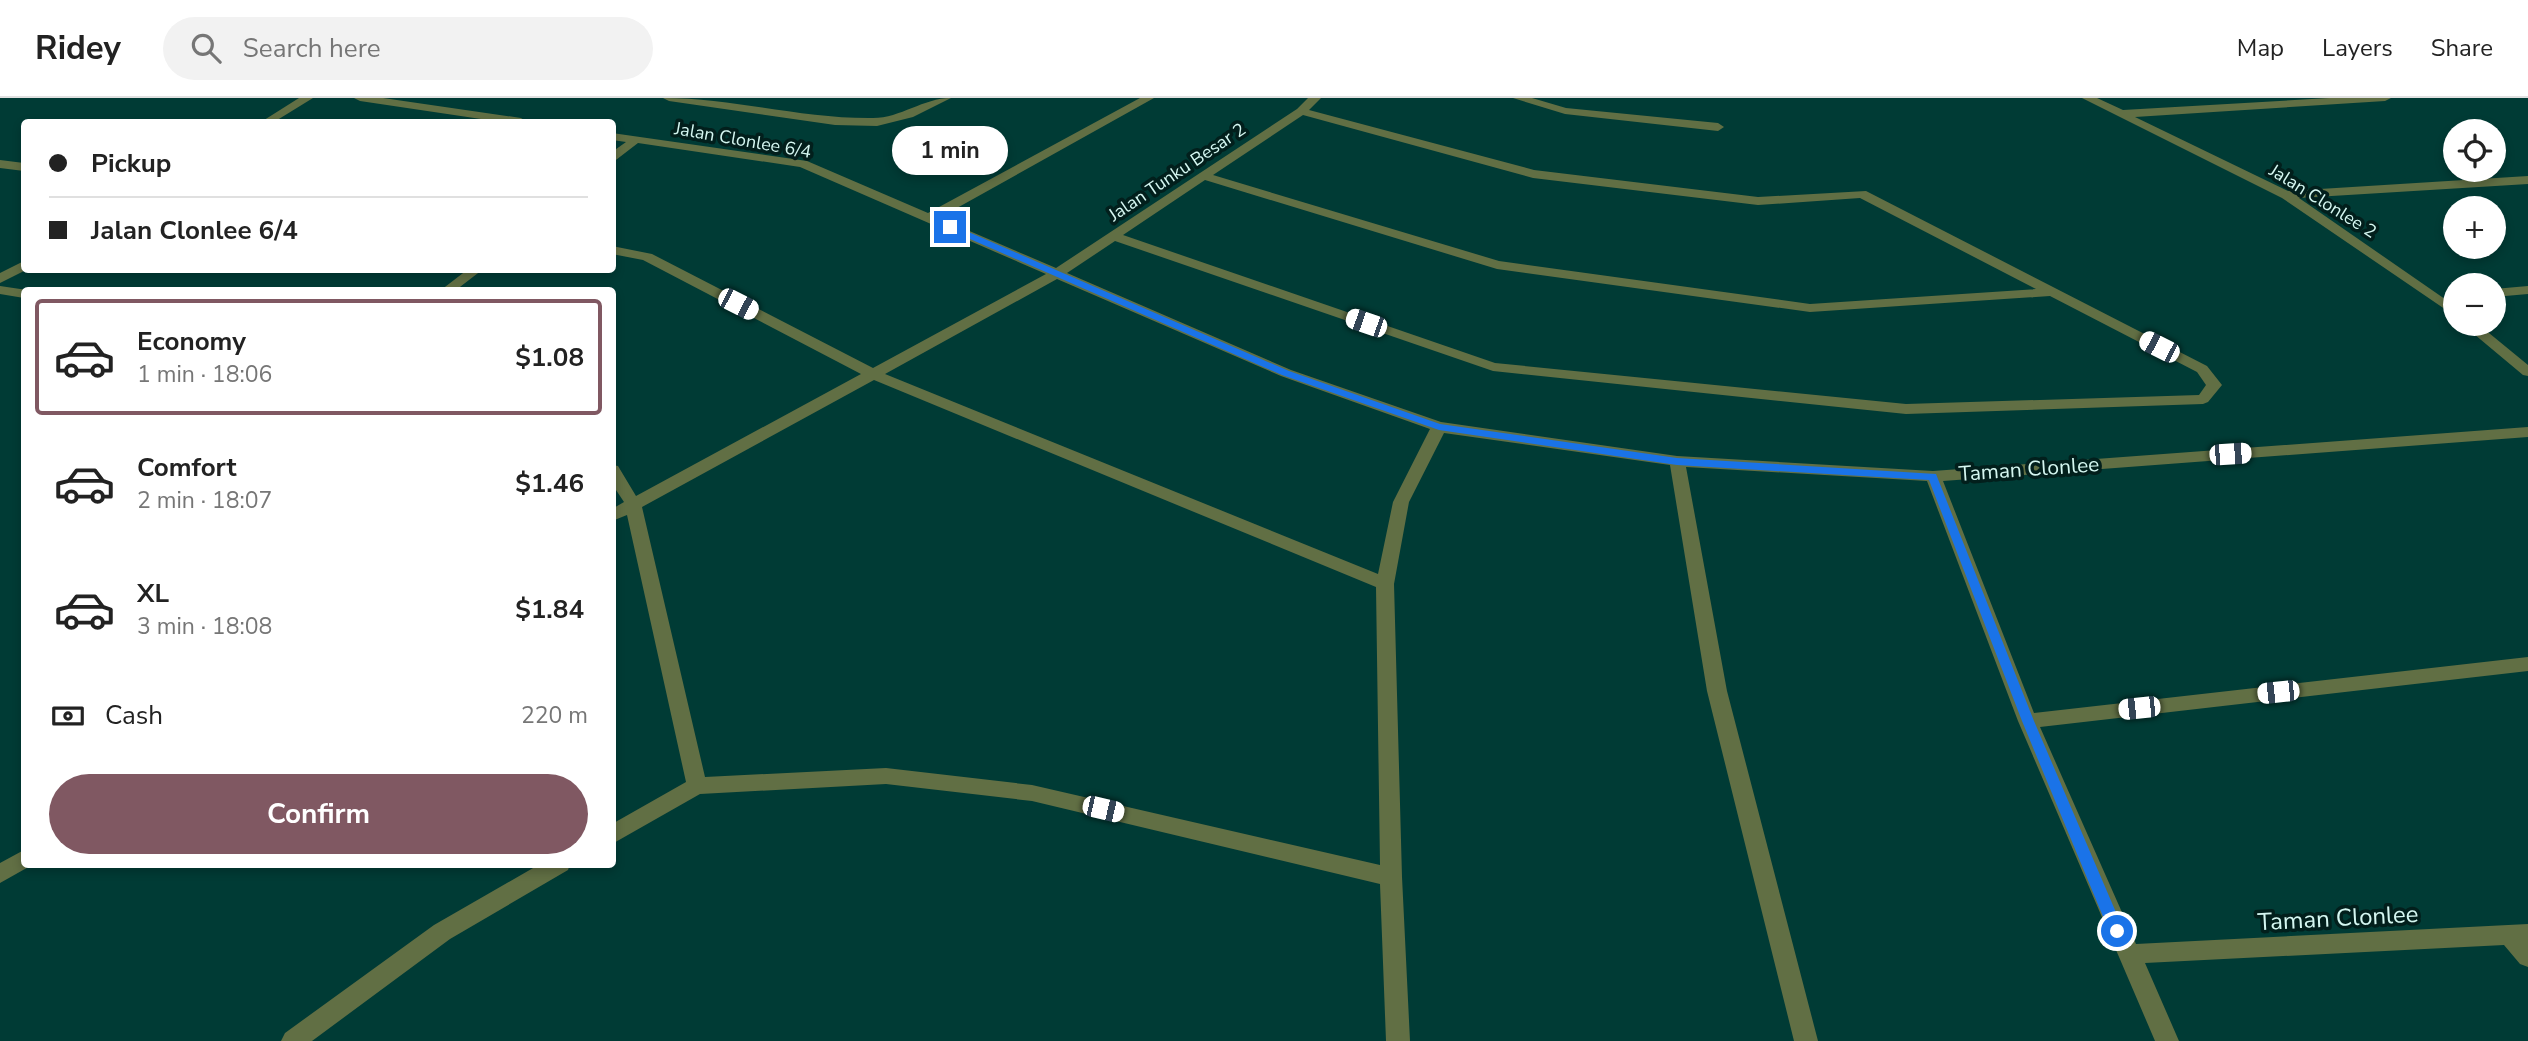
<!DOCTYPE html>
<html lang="en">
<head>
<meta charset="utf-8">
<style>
  :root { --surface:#fff; --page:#f2f2f2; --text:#222; --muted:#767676; --line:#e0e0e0; --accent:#805862 }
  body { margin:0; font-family:"Nunito Sans",sans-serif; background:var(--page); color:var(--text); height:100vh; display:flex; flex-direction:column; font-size:26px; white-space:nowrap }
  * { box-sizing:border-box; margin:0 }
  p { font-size:23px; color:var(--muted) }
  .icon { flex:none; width:38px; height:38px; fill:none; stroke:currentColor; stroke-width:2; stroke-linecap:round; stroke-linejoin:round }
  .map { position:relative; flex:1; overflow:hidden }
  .panel { position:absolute; left:21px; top:189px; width:595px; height:581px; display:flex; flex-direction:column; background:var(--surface); border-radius:7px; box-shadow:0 4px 10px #0003 }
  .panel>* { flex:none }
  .hud { position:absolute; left:21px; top:21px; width:595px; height:154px; border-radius:7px; box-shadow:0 4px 10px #0003; display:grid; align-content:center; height:154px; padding:0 28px; background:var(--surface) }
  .controls { position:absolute; left:2443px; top:21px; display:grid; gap:14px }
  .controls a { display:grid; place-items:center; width:63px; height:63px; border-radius:50%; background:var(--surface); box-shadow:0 4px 10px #0003; font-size:35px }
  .end { position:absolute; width:32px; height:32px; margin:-16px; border:9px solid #1a73e8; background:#fff; box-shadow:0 0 0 4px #fff }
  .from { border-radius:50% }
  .bubble { position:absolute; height:49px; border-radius:24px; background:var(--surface); box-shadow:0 4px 10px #0003; font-size:23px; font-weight:700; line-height:49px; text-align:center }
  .car { position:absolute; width:21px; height:42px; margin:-21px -10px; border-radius:9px; box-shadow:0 0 5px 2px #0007; background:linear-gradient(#fff 24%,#345 0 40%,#fff 0 76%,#345 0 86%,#fff 0) }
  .hud b { display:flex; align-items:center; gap:24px; height:66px; font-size:26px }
  .hud b+b { border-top:2px solid var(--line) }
  .hud i { width:18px; height:18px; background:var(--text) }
  ul { padding:12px 0 0; list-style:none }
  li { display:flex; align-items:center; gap:21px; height:116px; margin:0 14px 10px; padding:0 14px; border:4px solid transparent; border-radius:7px }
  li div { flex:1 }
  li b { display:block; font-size:26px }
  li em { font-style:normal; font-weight:700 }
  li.on { border-color:var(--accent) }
  li>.icon { width:63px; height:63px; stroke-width:1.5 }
  .pay { display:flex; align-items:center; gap:18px; height:77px; padding:0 28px; font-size:26px }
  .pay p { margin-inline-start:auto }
  .action { display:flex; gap:14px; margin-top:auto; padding:14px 28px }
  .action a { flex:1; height:80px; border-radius:42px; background:var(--accent); color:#fff; font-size:28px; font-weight:700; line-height:80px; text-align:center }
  header { display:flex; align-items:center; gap:42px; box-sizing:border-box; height:98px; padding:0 35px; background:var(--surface); border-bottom:2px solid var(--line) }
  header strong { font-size:33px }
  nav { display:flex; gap:38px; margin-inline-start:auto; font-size:24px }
  .search { width:490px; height:63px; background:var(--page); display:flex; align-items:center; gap:18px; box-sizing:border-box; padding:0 24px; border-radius:38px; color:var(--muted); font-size:26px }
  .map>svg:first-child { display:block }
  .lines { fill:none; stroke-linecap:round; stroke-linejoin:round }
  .minor { fill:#616f44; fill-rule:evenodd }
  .route { fill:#1a73e8 }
  .labels { text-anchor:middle; stroke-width:7; stroke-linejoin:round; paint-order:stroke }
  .far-street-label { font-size:18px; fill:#d5f7f1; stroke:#021f1c }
  .street-label { font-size:21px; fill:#d5f7f1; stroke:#021f1c }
  .near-street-label { font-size:24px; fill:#d5f7f1; stroke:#021f1c }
</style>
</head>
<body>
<header>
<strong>Ridey</strong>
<div class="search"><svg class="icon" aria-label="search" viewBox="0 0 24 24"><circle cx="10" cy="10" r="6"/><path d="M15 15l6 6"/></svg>Search here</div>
<nav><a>Map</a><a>Layers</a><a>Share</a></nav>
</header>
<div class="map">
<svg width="2528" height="943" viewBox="0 0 2528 943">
  <rect width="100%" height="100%" fill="#003b35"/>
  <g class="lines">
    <path class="minor" d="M299,0h14l-39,24h-13z
      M354,0h29l138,20 6,4h-26l-141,-21z
      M663,0c71,0 140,21 210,20 28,0 50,-20 78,-20l-38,19 -36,9 -42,-1 -166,-24z
      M1140,0h14l-215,120 117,50 241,-159 11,-11h13l-12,12 225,60 224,27 108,-6 341,175 15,19 -14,17 -5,2 -297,10 -413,-43 -378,-130 -48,32 224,97 150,52 236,34 256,15 595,-44v10l-585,44 91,232 494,-56v14l-488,56 96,217 392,-20v43l-8,-3 -16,-19 -359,18 34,78h-24l-137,-320 -91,-240 -241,-14 41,224 91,350h-24l-87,-350 -37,-226 -226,-32 -35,69 -15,82 8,293 8,164h-24l-6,-157 -348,-83 -146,-17 -186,10 -88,50v-20l74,-42 -59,-267 -15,6v-12l12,-7 -12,-18v-19l6,1 18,30 225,-122 -218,-114 -31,-6v-8l40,8 221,114 173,-94 -246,-107 -162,-24 -26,20v-11l14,-10 -14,-2v-7l195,28 121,52zM1303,17l230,63 225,27 102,-7 176,91 -226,15 -311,-43 -286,-86zM1205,82l292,89 313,43 240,-16 147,76 9,13 -7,10 -293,9 -411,-41 -372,-128zM1057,181l224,97 149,53 -37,73 -15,72 -493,-200zM874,282l502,207 4,278 -348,-80 -146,-17 -181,9 -63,-270z
      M1513,0h19l34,10 152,15 6,4 -6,4 -153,-17z
      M2082,0h15l26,12 206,-12h62l-6,3 -250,16 153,74 240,-15v8l-229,14 156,108v10l-173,-118z
      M0,62l24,3v8l-24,-3z
      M24,163l2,9 -26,13v-10z
      M467,172h15l-26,20h-15z
      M0,188l27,4 -3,8 -24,-4z
      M2528,188v8l-34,3v-8z
      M2462,226h16l50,41v11l-5,-1z
      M24,752v14l8,1 -32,18v-20z
      M540,766h30l-2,6 -118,69 -138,102h-31l4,-8 149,-108z"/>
  </g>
  <path class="route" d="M950,126l339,147 151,53 237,34 259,16 98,247 90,210 -2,4 -5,2 -8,-6 -87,-210 -93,-241 -252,-15 -238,-35 -157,-55 -335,-146z"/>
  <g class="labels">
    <g class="far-street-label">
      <text transform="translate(743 42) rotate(10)" y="6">Jalan Clonlee 6/4</text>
      <text transform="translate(1177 74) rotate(-34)" y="6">Jalan Tunku Besar 2</text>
      <text transform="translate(2323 103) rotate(32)" y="6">Jalan Clonlee 2</text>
    </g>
    <g class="street-label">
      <text transform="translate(2029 371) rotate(-4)" y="7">Taman Clonlee</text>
    </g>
    <g class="near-street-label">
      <text transform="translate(2338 820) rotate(-3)" y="8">Taman Clonlee</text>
    </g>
  </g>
</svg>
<div class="controls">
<a><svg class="icon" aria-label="locate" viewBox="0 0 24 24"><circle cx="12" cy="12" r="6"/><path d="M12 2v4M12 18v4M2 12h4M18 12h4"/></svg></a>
<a>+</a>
<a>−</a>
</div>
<i class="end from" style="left:2117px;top:833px"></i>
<i class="end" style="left:950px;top:129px"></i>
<div class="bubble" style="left:892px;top:28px;width:116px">1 min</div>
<i class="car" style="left:738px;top:206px;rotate:117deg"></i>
<i class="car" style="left:1366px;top:225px;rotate:289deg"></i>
<i class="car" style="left:2159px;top:249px;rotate:297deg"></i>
<i class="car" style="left:2230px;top:356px;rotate:86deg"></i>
<i class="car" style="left:2278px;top:594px;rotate:264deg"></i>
<i class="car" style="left:2139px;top:610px;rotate:264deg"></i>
<i class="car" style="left:1103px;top:711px;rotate:103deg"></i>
<div class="hud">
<b><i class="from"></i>Pickup</b>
<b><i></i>Jalan Clonlee 6/4</b>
</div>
<section class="panel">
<ul>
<li class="on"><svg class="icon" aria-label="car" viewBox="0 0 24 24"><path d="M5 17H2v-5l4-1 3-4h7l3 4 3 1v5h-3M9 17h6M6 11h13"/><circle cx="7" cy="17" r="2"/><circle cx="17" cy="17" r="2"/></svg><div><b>Economy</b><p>1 min · 18:06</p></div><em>$1.08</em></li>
<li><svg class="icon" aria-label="car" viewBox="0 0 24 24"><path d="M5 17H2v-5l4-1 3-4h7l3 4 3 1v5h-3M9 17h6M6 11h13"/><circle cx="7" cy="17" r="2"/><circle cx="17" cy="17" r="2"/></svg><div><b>Comfort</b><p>2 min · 18:07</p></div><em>$1.46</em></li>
<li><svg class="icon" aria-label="car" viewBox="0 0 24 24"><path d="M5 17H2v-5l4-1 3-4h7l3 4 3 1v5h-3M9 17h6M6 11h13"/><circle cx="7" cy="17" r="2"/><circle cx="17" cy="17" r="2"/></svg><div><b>XL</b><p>3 min · 18:08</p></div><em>$1.84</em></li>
</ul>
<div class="pay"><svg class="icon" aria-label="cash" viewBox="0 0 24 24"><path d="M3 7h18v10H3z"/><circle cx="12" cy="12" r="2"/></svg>Cash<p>220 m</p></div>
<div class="action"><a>Confirm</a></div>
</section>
</div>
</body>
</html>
